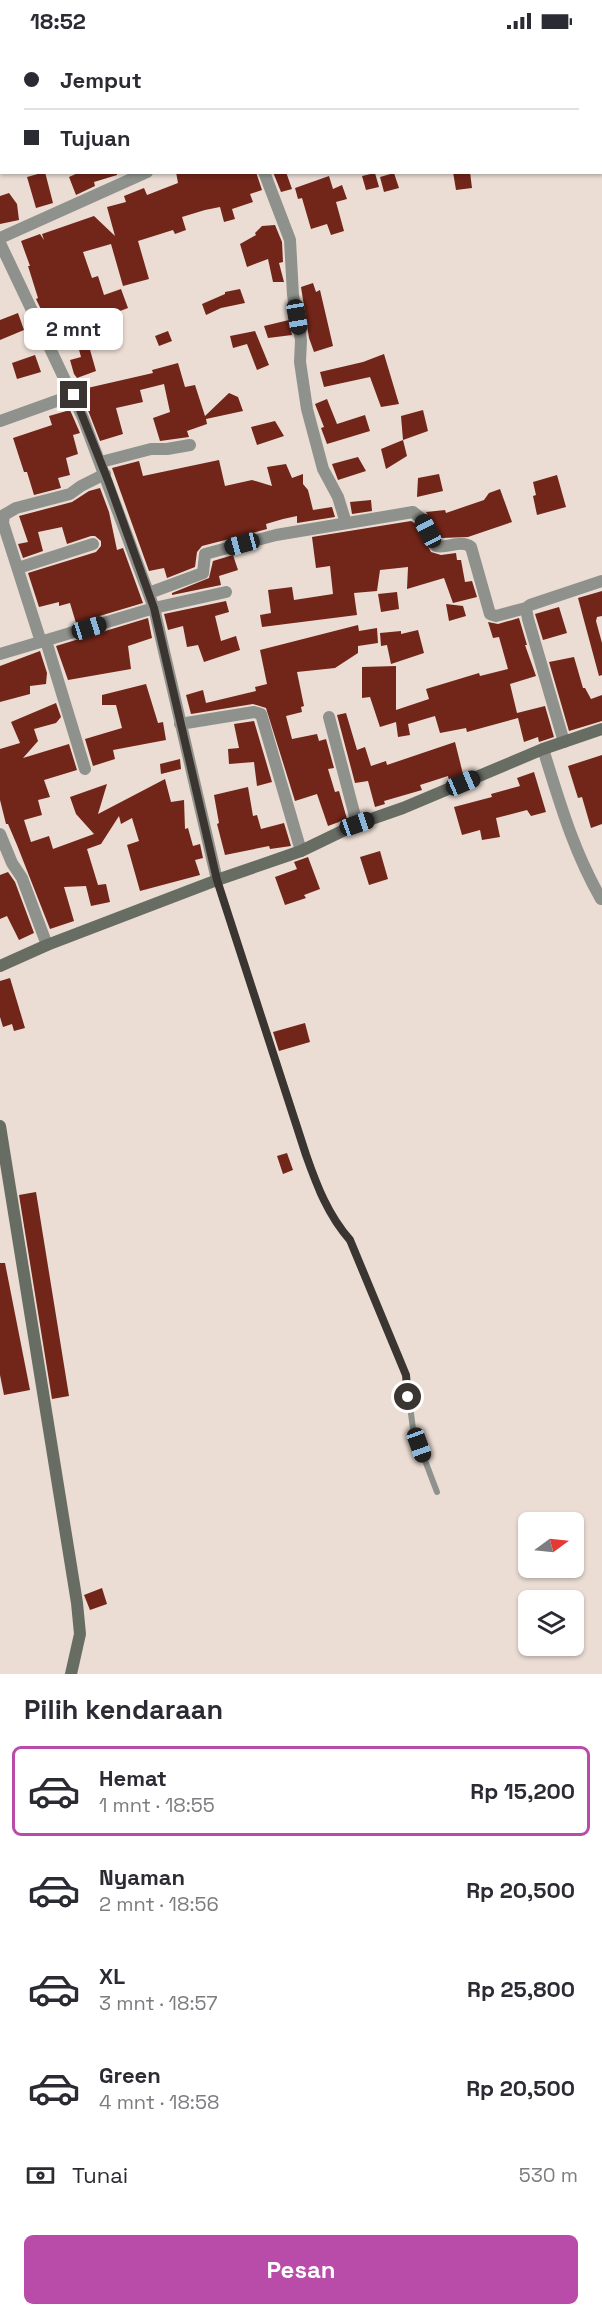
<!DOCTYPE html>
<html lang="id">
<head>
<meta charset="utf-8">
<style>
  :root { --surface:#fff; --page:#f2f2f3; --text:#2b2b33; --muted:#7c7c81; --line:#e1e1e2; --accent:#b94ba9 }
  body { margin:0; font-family:"Space Grotesk",sans-serif; background:var(--page); color:var(--text); height:100vh; display:flex; flex-direction:column; font-size:22px; white-space:nowrap }
  * { box-sizing:border-box; margin:0 }
  p { font-size:20px; color:var(--muted) }
  .icon { flex:none; width:33px; height:33px; fill:none; stroke:currentColor; stroke-width:2; stroke-linecap:round; stroke-linejoin:round }
  .map { position:relative; height:1632px; overflow:hidden }
  .drawer { display:flex; flex-direction:column; background:var(--surface); flex:1 }
  .drawer>* { flex:none }
  .banner { position:absolute; left:0px; top:0px; width:603px; height:132px; box-shadow:0 2px 4px #0004; display:grid; align-content:center; height:132px; padding:0 24px; background:var(--surface) }
  .needle { width:39px; rotate:75deg }
  .controls { position:absolute; left:518px; top:1470px; display:grid; gap:12px }
  .controls a { display:grid; place-items:center; width:66px; height:66px; border-radius:9px; background:var(--surface); box-shadow:0 2px 4px #0004; font-size:30px }
  .end { position:absolute; width:27px; height:27px; margin:-14px; border:8px solid #3b3532; background:#fff; box-shadow:0 0 0 3px #fff }
  .from { border-radius:50% }
  .bubble { position:absolute; height:42px; border-radius:9px; background:var(--surface); box-shadow:0 2px 4px #0004; font-size:20px; font-weight:700; line-height:42px; text-align:center }
  .car { position:absolute; width:18px; height:36px; margin:-18px -9px; border-radius:8px; box-shadow:0 0 4px 2px #0007; background:linear-gradient(#222 24%,#8ab4d8 0 40%,#222 0 76%,#8ab4d8 0 86%,#222 0) }
  .banner b { display:flex; align-items:center; gap:21px; height:57px; font-size:22px }
  .banner b+b { border-top:2px solid var(--line) }
  .banner i { width:15px; height:15px; background:var(--text) }
  ul { padding:0; list-style:none }
  li { display:flex; align-items:center; gap:18px; height:90px; margin:0 12px 9px; padding:0 12px; border:3px solid transparent; border-radius:9px }
  li div { flex:1 }
  li b { display:block; font-size:22px }
  li em { font-style:normal; font-weight:700 }
  li.active { border-color:var(--accent) }
  li>.icon { width:54px; height:54px; stroke-width:1.5 }
  h2 { padding:0 24px; font-size:27px; line-height:72px }
  .pay { display:flex; align-items:center; gap:15px; height:66px; padding:0 24px; font-size:22px }
  .pay p { margin-inline-start:auto }
  .button { display:flex; gap:12px; margin-top:auto; padding:12px 24px }
  .button a { flex:1; height:69px; border-radius:9px; background:var(--accent); color:#fff; font-size:24px; font-weight:700; line-height:69px; text-align:center }
  .status { display:flex; justify-content:space-between; align-items:center; height:42px; padding:0 30px; background:var(--surface); direction:ltr }
  .status svg { height:16px; fill:currentColor }
  .map>svg:first-child { display:block }
  .lines { fill:none; stroke-linecap:round; stroke-linejoin:round }
  .river { stroke:#4f92cc; stroke-width:24 }
  .building { fill:#722519 }
  .lane { stroke:#8f928c; stroke-width:6 }
  .street { stroke:#8f928c; stroke-width:12 }
  .secondary { stroke:#686d64; stroke-width:12 }
  .route { stroke:#3b3532; stroke-width:8 }
</style>
</head>
<body>
<div class="status"><b>18:52</b><svg viewBox="0 0 49 12"><path d="M0 12V9h3v3zM5 12V6h3v6zM10 12V3h3v9zM15 12V0h3v12zM26 1h20v11H26zM47 4h2v5h-2z"/></svg></div>
<div class="map">
<svg width="602" height="1632" viewBox="0 0 602 1632">
  <rect width="100%" height="100%" fill="#ebddd4"/>
  <g class="lines">
    <path class="river" d="M49,2l2,-2
      M0,36l2,-1"/>
  </g>
  <path class="building" d="M45,130l8,31 -17,5 -9,-31z
    M80,130h37v3l-23,7 1,4 -19,9 -7,-18z
    M176,130h80l6,18 -12,4 3,8 -21,7 3,10 -11,3 -4,-15 -15,3 -23,7 4,13 -11,4 -2,-4 -35,11 11,38 -26,7 -12,-42 -28,8 9,26 6,-2 6,19 17,-6 7,19 -45,17 13,46 -19,7 -3,-4 -4,-14 11,-3 -7,-26 -10,3 -6,-16 -11,4 -11,-23 2,-1 -10,-32h2l-9,-25 19,-7 4,6 -2,-6 52,-18 21,20 -8,-29 19,-5 -2,-6 20,-8 3,7 31,-12z
    M273,130h13l6,17 -11,3z
    M453,130h17l2,16 -16,2z
    M375,131l4,14 -13,3 -4,-14z
    M394,131l5,15 -15,4 -4,-15z
    M329,134l4,13 9,-4 5,14 -11,3 8,29 -13,4 -4,-11 -16,5 -9,-31 -4,1 -3,-11z
    M9,151l8,11 2,16 -19,4v-28z
    M275,183l7,17 1,20 -4,1 5,19h-11l-5,-23 -21,8 -7,-23 16,-9 -1,-2 7,-7z
    M313,241l3,9 4,-2 13,56 -19,6 -5,-14 -8,-51z
    M240,247l5,14 -24,5 -15,7 -4,-11 23,-10v-2z
    M18,271l6,17 -24,10v-20z
    M289,278l3,15 -24,3 -4,-12z
    M168,289l4,10 -13,5 -4,-10z
    M255,289l14,34 -12,5 -10,-26 -14,4 -3,-12z
    M384,312l15,50 -18,3 -11,-30 -46,10 -4,-15 43,-10z
    M35,313l6,17 -24,7 -5,-16z
    M178,321l7,24 10,-2 10,31 24,-23 9,4 5,14 -37,8 1,5 -20,7 2,6 -29,4 -7,-23 17,-6 -6,-28 -24,6 3,12 -27,6 7,26 -23,7 -16,-41 3,-2 -4,-9 70,-16 -1,-3z
    M327,357l10,25 28,-9 5,16 -43,13 -6,-16 3,-1 -9,-23z
    M70,368l10,23 -7,2 5,19 -12,4 4,17 -12,3 3,10 -27,7 -7,-23h-3l-11,-34 39,-13 -3,-9z
    M423,368l5,21 -25,9 -2,-24z
    M275,379l9,15 -27,9 -6,-18z
    M403,398l4,16 -21,13 -5,-20z
    M358,415l8,14 -28,9 -6,-16z
    M219,418l6,26 27,-6 20,6 -5,-19 19,-3 6,14 11,-4v10l5,6 5,20 19,-3 3,10 -38,6v-7l-14,3 -17,5 1,5 -65,17 -5,6 -2,15 -28,11 -3,-10 -15,3 -37,-103 27,-7 4,15z
    M439,432l4,17 -26,6 1,-19z
    M557,433l9,32 -29,8 -4,-19 3,-1 -3,-13z
    M100,446l9,24 8,38 6,-2 20,55 -67,20 -6,-20 -11,3v-4l-20,5 -11,-34 68,-21 5,-6v-5l-6,-5h-4l-24,8 -5,-17 -24,5 5,19 -20,7 -5,-14 10,-2 -9,-26 53,-14 17,-11z
    M500,447l12,33 -44,15 -27,1 -15,-26 19,-2 1,3 38,-13 5,-7z
    M371,458l1,11 -20,3 -2,-12z
    M411,479l5,3 15,28 10,3 15,-2 1,7h4l4,22 7,-1 5,16 -24,6 -9,-25 -37,11 1,-22 -28,3 -3,21 -23,2 3,22 -95,12 -2,-12 11,-2 -3,-23 24,-3 2,13 39,-6 -3,-28 -14,2 -4,-31z
    M233,513l5,15 -19,6 2,9 -49,10v-2l37,-15 4,-17z
    M602,549v25l-5,1 -1,4 6,22v32l-3,1 -21,-78z
    M397,550l2,17 -18,3 -3,-18z
    M226,559l3,11 -14,4 6,25 15,-5 4,14 -36,12 -6,-17 -11,2 -4,-21 -15,4 -4,-16z
    M446,562l17,2 3,10 -17,5z
    M559,565l8,26 -24,7 -8,-26z
    M148,576l4,20 -24,8 3,23 -63,11 -12,-34z
    M519,576l8,27h-2l11,31 -26,8 7,29 28,-7 9,31 -15,5 -1,-5 -14,5 -6,-24 -51,14 -1,-4 -26,5 -5,-17 -27,8 2,11 -12,2 -2,-15 -16,5 -10,-30 -8,1v-31l34,-1v44l33,-11 -3,-10 53,-16 1,3 28,-7 -9,-32 -6,1 -5,-16 10,2z
    M358,583l1,6 18,-3 1,15 -20,3v7l-23,15 -38,4 7,34 -3,1 1,5 -16,4 6,23 25,-5 2,7 7,-2 8,29 -6,1 7,23 4,-1 8,28 -19,7 -11,-32 -22,7 -29,-93 -13,-4 -62,10 -5,-19 17,-5 3,13 50,-12 -1,-4 12,-3 -7,-34z
    M418,588l6,23 -33,11 -4,-19 -6,1 -1,-13 21,-2v3z
    M40,609l7,22 -1,11 -16,2v8l-30,8v-36z
    M574,615l9,31h2l6,11 11,-4v26l-33,10 -20,-69z
    M146,642l12,39 5,-1 3,18 -53,10 2,9 -22,7 -8,-27 37,-11 -6,-23h-14v-10z
    M56,661l5,14 -5,6 -22,6 4,12 -15,17 46,-14 8,26 -33,10 6,17 -12,3 4,15 -18,5 7,22 18,-6 4,13 41,-15 -18,-20 -6,-17 37,-13 -9,30 67,-35 6,23 13,-2 1,29 3,-1 5,18 7,-2 3,14 -8,2 5,15 -60,16 -13,-46 12,-4 -7,-23 -11,6 -2,-8 -18,28 -14,5 11,36 8,-1 4,18 -19,4 -5,-20 -22,1 10,34 -24,8 -33,-84 -9,-21h-2l-6,-24v-51l20,-6 -9,-21z
    M346,671l11,37 8,-3 6,19 15,-5 1,4 68,-23 8,32 -14,6 -1,-4 -28,9 2,5 -38,11 1,3 -10,3 -7,-26 -13,2 -18,-68z
    M254,679l18,61 -15,4 -3,-24 -25,2 -1,-15 11,-1 -5,-24z
    M602,713v69l-11,4 -9,-31 -4,1 -10,-32z
    M180,717l1,10 -20,5 -1,-10z
    M534,730l12,40 -15,4 -4,-6 -31,8 4,19 -18,3 -2,-10 -18,5 -8,-28 38,-10 -1,-3 29,-8 -3,-8z
    M248,745l5,29 4,-1 4,14 23,-6 7,23 -21,3 -1,-3 -44,9 -8,-31 2,-1 -5,-28z
    M380,809l8,28 -19,6 -9,-28z
    M308,815l12,32 -16,6 2,3 -21,7 -10,-28 22,-8 -3,-7z
    M8,830l7,10 19,51 -15,7 -12,-24 -7,3v-44z
    M10,936l15,50 -11,3 -2,-7 -9,3 -3,-10v-36z
    M305,981l5,19 -31,9 -6,-19z
    M287,1111l6,17 -10,4 -6,-18z
    M36,1150l33,204 -17,3 -33,-204z
    M0,1221h5l25,127 -26,5 -4,-20z
    M102,1546l5,16 -17,6 -6,-15z"/>
  <g class="lines">
    <path class="lane" d="M217,838l103,314 17,30 13,16 56,135 7,54 24,63"/>
    <path class="street" d="M468,0v2
      M429,2v-2
      M453,2l4,-2
      M264,130l26,68 3,55 8,45 -1,22 7,47 16,60 15,28 8,26
      M0,196l147,-66
      M0,201l83,175 71,190 63,272
      M0,379l73,-26
      M101,420l50,-13h16l23,-4
      M18,526l75,-24
      M149,551l54,-20 2,-19 71,-19 137,-23 9,7 14,27c11,3 25,-7 35,1l19,67 6,2 30,-8
      M46,599l39,128
      M41,600l-38,-119 1,-8 12,-7 54,-14 11,-8 24,-12
      M0,612l154,-46 72,-16
      M329,675l28,107
      M180,682l74,-12 7,2 40,137
      M564,700l-36,-123 -2,-11 4,-3 72,-24
      M543,707c17,54 30,101 58,150
      M0,792l12,29 10,15 25,67"/>
    <path class="secondary" d="M0,924l47,-21 170,-65 84,-29 56,-27 46,-16 140,-59 59,-20
      M0,1084l77,477 3,31 -9,40"/>
  </g>
  <g class="lines">
    <path class="route" d="M74,353l35,88 45,125 63,272 89,275c11,31 22,60 44,85l56,135 2,22"/>
  </g>
</svg>
<div class="controls">
<a><svg class="needle" viewBox="-14 -14 28 28"><path d="M0-13l5 13h-10z" fill="#e53935"/><path d="M0 13l5-13h-10z" fill="#7c7c81"/></svg></a>
<a><svg class="icon" aria-label="layers" viewBox="0 0 24 24"><path d="M12 4l9 5-9 5-9-5zM3 14l9 5 9-5"/></svg></a>
</div>
<i class="end from" style="left:408px;top:1355px"></i>
<i class="end" style="left:74px;top:353px"></i>
<div class="bubble" style="left:24px;top:266px;width:99px">2 mnt</div>
<i class="car" style="left:297px;top:275px;rotate:170deg"></i>
<i class="car" style="left:428px;top:489px;rotate:332deg"></i>
<i class="car" style="left:242px;top:502px;rotate:255deg"></i>
<i class="car" style="left:89px;top:586px;rotate:73deg"></i>
<i class="car" style="left:463px;top:741px;rotate:67deg"></i>
<i class="car" style="left:357px;top:782px;rotate:71deg"></i>
<i class="car" style="left:419px;top:1403px;rotate:160deg"></i>
<div class="banner">
<b><i class="from"></i>Jemput</b>
<b><i></i>Tujuan</b>
</div>
</div>
<section class="drawer">
<h2>Pilih kendaraan</h2>
<ul>
<li class="active"><svg class="icon" aria-label="car" viewBox="0 0 24 24"><path d="M5 17H2v-5l4-1 3-4h7l3 4 3 1v5h-3M9 17h6M6 11h13"/><circle cx="7" cy="17" r="2"/><circle cx="17" cy="17" r="2"/></svg><div><b>Hemat</b><p>1 mnt · 18:55</p></div><em>Rp 15,200</em></li>
<li><svg class="icon" aria-label="car" viewBox="0 0 24 24"><path d="M5 17H2v-5l4-1 3-4h7l3 4 3 1v5h-3M9 17h6M6 11h13"/><circle cx="7" cy="17" r="2"/><circle cx="17" cy="17" r="2"/></svg><div><b>Nyaman</b><p>2 mnt · 18:56</p></div><em>Rp 20,500</em></li>
<li><svg class="icon" aria-label="car" viewBox="0 0 24 24"><path d="M5 17H2v-5l4-1 3-4h7l3 4 3 1v5h-3M9 17h6M6 11h13"/><circle cx="7" cy="17" r="2"/><circle cx="17" cy="17" r="2"/></svg><div><b>XL</b><p>3 mnt · 18:57</p></div><em>Rp 25,800</em></li>
<li><svg class="icon" aria-label="car" viewBox="0 0 24 24"><path d="M5 17H2v-5l4-1 3-4h7l3 4 3 1v5h-3M9 17h6M6 11h13"/><circle cx="7" cy="17" r="2"/><circle cx="17" cy="17" r="2"/></svg><div><b>Green</b><p>4 mnt · 18:58</p></div><em>Rp 20,500</em></li>
</ul>
<div class="pay"><svg class="icon" aria-label="cash" viewBox="0 0 24 24"><path d="M3 7h18v10H3z"/><circle cx="12" cy="12" r="2"/></svg>Tunai<p>530 m</p></div>
<div class="button"><a>Pesan</a></div>
</section>
</body>
</html>
